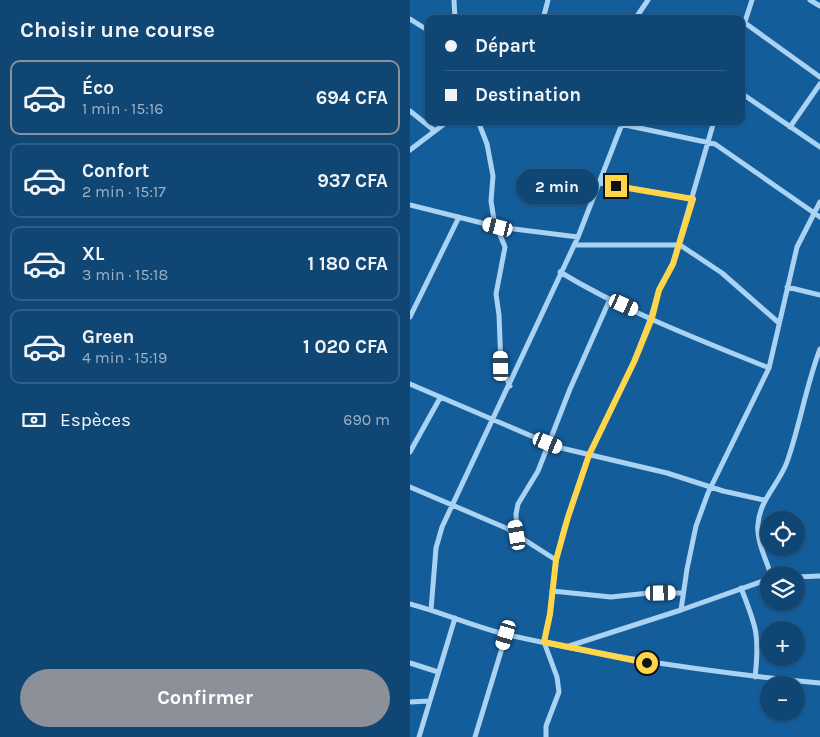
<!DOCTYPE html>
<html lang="fr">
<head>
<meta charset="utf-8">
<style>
  :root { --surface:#0f4674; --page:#1d507c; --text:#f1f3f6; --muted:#9bb1c5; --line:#2f5e86; --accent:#8c9099 }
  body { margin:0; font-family:Karla,sans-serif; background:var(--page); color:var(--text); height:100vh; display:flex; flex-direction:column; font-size:19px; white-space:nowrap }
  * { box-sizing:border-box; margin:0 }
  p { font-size:16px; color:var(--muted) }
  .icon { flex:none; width:28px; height:28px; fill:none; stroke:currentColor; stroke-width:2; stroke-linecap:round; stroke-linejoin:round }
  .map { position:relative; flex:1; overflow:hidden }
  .details { display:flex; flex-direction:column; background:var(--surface); width:410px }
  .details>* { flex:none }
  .guide { position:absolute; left:15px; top:15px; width:320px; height:110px; border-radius:10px; box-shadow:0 1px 4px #0004,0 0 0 1px var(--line); display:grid; align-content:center; height:110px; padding:0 20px; background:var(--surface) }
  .buttons { position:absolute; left:350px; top:511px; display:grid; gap:10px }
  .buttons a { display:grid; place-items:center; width:45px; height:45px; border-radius:50%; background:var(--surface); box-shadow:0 1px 4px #0004,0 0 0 1px var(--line); font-size:25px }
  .end { position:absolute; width:22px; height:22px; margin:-11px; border:6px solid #ffd54a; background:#111; box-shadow:0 0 0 2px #111 }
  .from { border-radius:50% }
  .bubble { position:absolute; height:35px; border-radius:18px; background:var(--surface); box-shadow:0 1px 4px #0004,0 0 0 1px var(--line); font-size:16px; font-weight:700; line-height:35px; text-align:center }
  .car { position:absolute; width:15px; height:30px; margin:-15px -8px; border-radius:6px; box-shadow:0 0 4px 1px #0007; background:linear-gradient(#fff 24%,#345 0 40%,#fff 0 76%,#345 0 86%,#fff 0) }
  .guide b { display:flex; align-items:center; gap:18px; height:48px; font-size:19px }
  .guide b+b { border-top:1px solid var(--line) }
  .guide i { width:12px; height:12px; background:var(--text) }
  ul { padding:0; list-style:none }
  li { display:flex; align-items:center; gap:15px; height:75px; margin:0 10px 8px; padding:0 10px; border:2px solid var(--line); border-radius:10px }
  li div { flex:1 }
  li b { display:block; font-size:19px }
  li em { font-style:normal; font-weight:700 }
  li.selected { border-color:var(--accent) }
  li>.icon { width:45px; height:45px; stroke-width:1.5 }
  h2 { padding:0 20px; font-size:22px; line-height:60px }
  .pay { display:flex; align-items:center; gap:12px; height:55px; padding:0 20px; font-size:19px }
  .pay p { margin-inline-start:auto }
  .primary-button { display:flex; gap:10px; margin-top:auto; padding:10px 20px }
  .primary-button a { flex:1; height:58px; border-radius:30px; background:var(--accent); color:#fff; font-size:20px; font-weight:700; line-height:58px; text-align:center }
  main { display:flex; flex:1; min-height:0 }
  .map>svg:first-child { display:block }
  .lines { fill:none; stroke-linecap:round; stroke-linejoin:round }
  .street { stroke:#a9d2f3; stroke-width:5 }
  .route { stroke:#ffd54a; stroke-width:6 }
</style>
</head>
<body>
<main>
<section class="details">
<h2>Choisir une course</h2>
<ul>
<li class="selected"><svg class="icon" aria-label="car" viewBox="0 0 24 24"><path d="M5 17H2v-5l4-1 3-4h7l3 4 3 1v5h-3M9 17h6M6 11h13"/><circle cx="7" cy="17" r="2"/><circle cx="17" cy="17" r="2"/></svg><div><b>Éco</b><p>1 min · 15:16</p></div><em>694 CFA</em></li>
<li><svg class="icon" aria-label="car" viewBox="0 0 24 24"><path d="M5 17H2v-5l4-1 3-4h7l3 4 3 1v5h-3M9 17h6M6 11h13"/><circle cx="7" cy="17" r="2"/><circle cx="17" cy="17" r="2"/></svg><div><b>Confort</b><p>2 min · 15:17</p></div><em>937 CFA</em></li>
<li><svg class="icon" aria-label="car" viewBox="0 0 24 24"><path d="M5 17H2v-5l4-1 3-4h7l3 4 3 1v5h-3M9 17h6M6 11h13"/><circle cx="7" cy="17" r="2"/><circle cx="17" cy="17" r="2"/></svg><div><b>XL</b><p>3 min · 15:18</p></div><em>1 180 CFA</em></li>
<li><svg class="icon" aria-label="car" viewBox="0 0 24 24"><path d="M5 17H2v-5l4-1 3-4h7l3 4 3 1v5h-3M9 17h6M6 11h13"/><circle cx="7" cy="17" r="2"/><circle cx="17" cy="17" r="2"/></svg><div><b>Green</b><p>4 min · 15:19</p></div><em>1 020 CFA</em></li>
</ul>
<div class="pay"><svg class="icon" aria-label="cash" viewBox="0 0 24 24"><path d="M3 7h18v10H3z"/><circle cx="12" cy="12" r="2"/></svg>Espèces<p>690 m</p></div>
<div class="primary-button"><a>Confirmer</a></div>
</section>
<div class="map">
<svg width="410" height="737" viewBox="0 0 410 737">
  <rect width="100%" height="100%" fill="#145d9b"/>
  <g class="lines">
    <path class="street" d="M44,0l1,19
      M400,0l10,6
      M0,19l19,12
      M133,19l5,-19
      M225,19l13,-19
      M335,23l75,54
      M331,34l11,-34
      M331,93l79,54
      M0,111l25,20
      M68,121l9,23 6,32 -2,25 3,19 11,27 -9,47 3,21 2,51 9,20
      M196,121l109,23 105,73
      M380,127l30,-43
      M0,150l38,-29
      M190,183l93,16
      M0,205l88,22 80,10
      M164,245h106l42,28 57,50
      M150,272c64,39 140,68 209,96
      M377,287l33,8
      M0,317l49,-100
      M0,384l147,63 110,26 56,18 41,9
      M0,452l30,-54
      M0,487l96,41 50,32
      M107,535l-1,-21 2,-10 20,-33 32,-82 40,-90
      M361,575c-5,-16 -15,-35 -13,-51 2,-25 21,-40 29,-62 13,-37 19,-76 33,-113
      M386,577l24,-1
      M331,588c15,38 19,47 14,89
      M142,591l59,6 38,-4h34
      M0,604c33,9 65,23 98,31 103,23 207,38 312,48
      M21,610l5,-62 6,-21 136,-290 44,-113
      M271,610l6,-41 9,-43 12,-33 61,-125 28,-121 23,-45
      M156,647l115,-37 88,-31
      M0,663l28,9
      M0,702l19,-1
      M9,737l36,-119
      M65,737l31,-102
      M136,737v-11l13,-34 -2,-15 -13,-35 6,-28 6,-54 8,-31 25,-74 45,-93 17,-45 8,-27 14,-27 41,-142"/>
  </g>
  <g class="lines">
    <path class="route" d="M206,186l77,13 -20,65 -14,26 -7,28 -18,44 -45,93 -21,62 -12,43 -6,54 -6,28 103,21"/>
  </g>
</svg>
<div class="buttons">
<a><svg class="icon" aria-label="locate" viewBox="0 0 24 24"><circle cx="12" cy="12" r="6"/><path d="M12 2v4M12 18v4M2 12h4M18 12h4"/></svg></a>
<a><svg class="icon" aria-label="layers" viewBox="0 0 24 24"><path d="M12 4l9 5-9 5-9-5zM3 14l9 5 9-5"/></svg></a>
<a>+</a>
<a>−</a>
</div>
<i class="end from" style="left:237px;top:663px"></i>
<i class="end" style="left:206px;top:186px"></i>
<div class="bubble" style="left:106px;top:169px;width:82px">2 min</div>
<i class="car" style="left:88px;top:227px;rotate:284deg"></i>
<i class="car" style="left:214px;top:305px;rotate:114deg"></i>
<i class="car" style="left:91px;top:366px;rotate:359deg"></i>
<i class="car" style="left:138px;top:443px;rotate:112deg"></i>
<i class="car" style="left:107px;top:535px;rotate:351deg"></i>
<i class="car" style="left:251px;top:593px;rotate:89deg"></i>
<i class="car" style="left:96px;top:635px;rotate:197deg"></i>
<div class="guide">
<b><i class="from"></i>Départ</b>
<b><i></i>Destination</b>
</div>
</div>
</main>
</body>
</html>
